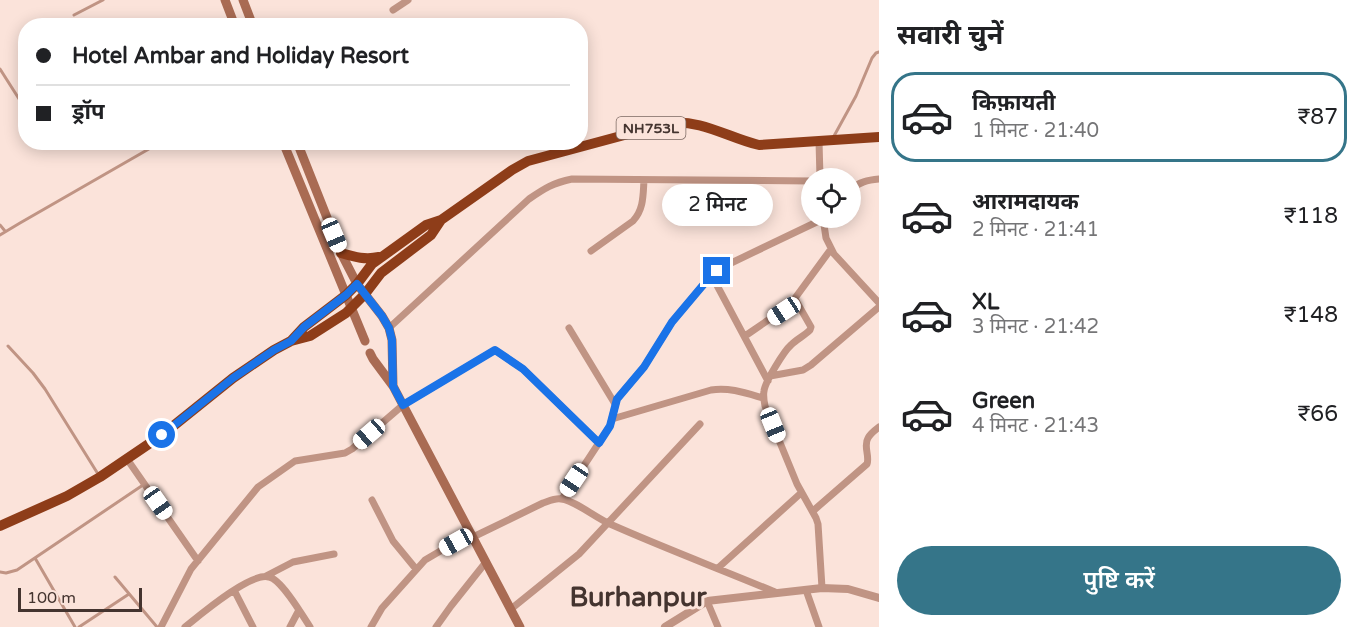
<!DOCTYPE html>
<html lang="hi">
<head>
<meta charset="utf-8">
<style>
  :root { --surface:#fff; --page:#f6f6f6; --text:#202124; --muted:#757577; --line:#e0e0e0; --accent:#357589 }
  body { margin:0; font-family:"Varela Round","Noto Sans Devanagari",sans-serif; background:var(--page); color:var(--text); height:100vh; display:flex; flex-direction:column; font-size:22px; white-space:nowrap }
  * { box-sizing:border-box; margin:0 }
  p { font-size:20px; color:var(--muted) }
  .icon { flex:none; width:33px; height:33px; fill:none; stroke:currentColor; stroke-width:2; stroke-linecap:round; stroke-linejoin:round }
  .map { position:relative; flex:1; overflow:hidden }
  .panel { display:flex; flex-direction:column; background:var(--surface); width:480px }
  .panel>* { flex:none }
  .hud { position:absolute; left:18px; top:18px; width:570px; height:132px; border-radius:24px; box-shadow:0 3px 15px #0003; display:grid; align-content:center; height:132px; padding:0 18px; background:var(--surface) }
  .tools { position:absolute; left:801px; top:168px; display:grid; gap:12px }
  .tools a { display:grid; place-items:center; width:60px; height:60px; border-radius:50%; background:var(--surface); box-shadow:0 3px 15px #0003; font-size:30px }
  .scale { position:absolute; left:18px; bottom:15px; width:124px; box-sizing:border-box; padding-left:6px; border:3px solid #44342f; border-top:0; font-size:16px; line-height:21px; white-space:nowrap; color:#44342f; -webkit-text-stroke:4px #fbe3da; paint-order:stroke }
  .end { position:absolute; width:27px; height:27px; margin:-14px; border:8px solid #1a73e8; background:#fff; box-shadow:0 0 0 3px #fff }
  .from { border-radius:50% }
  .bubble { position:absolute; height:42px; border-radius:21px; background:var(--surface); box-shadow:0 3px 15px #0003; font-size:20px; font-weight:600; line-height:42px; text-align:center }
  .car { position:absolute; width:18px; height:36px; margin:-18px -9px; border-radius:8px; box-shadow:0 0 4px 2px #0007; background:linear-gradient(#fff 24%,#345 0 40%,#fff 0 76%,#345 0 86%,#fff 0) }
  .hud b { display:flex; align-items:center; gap:21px; height:57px; font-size:22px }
  .hud b+b { border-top:2px solid var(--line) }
  .hud i { width:15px; height:15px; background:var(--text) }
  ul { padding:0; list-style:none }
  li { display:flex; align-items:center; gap:18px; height:90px; margin:0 12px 9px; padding:0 6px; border:3px solid transparent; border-radius:24px }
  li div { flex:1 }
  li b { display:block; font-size:22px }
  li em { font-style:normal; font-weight:600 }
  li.active { border-color:var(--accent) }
  li>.icon { width:54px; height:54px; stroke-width:1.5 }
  h2 { padding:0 18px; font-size:27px; line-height:72px }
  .button { display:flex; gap:12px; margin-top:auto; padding:12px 18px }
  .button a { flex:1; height:69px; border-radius:36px; background:var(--accent); color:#fff; font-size:24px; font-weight:600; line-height:69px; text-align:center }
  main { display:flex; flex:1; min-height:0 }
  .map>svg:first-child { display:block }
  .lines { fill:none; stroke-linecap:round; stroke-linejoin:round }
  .service { stroke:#c09484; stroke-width:3 }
  .minor { stroke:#c09484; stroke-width:7 }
  .tertiary { stroke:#c09484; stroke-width:8 }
  .secondary { stroke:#a96b53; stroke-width:9 }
  .trunk { stroke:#8e3d19; stroke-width:10 }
  .route { stroke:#1a73e8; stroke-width:8 }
  .labels { text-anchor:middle; stroke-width:6; stroke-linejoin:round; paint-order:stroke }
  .shield { fill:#fbe3da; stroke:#7b6862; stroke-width:1.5 }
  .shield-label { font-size:14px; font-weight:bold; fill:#44342f }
  .town-label { font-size:27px; font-weight:bold; fill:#44342f; stroke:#fbe3da }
</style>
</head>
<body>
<main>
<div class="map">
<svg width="879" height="627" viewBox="0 0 879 627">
  <rect width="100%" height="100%" fill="#fbe3da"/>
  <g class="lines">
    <path class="service" d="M74,15l29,-15
      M0,69l21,33
      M834,136l22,-40 16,-38 4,-5 3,-1
      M0,225l5,6
      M0,235l20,-12 141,-81
      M8,346l25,27 12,16 53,85
      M35,558l40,69
      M0,572l6,1 11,-3 126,-85
      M115,577l42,50
      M79,627l50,-33"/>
    <path class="minor" d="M393,10l15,-10
      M819,141l1,37
      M850,190c9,-8 18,-10 29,-11
      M823,218l3,20 8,16 45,49
      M591,251l42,-30c11,-12 10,-26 11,-41
      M712,276l56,105
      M795,299l16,28 -1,3c-6,6 -13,9 -19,15 -7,6 -26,37 -27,46 -1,5 0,10 1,15l32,78 19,34 2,6 4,64
      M389,328l140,-129c16,-11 24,-16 43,-20l240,2
      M569,328l46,76
      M745,336l45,-31 41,-56
      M770,376l33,-6 8,-5 68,-58
      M612,419l99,-29c18,-3 35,3 52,8
      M127,459l71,102
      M562,499l48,-73 7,-27 27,-32 28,-45 37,-44 8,-7 12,-7 94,-45
      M372,500l21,41 23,28
      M813,511l54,-47c3,-8 -4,-18 1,-26 2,-4 7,-8 11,-11
      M473,537l70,-34c6,-2 12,-5 18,-4 13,1 35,19 49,25 54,24 110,45 165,68
      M718,568l83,-75
      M266,576l27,-14 41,-8
      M234,590l19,37
      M806,590l13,37
      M707,601l11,26
      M511,609l68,-55 121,-130
      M161,627l30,-58 67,-82 37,-26 50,-8 7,-4 51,-44 92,-55 28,19 76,74
      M185,627c15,-12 65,-55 84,-50 12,2 34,39 41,50
      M290,627l9,-17
      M371,627l11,-19 43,-48 46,-27
      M436,627l15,-21 35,-44"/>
    <path class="tertiary" d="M665,627l42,-26 115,-13 26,1 31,9"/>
    <path class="secondary" d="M225,0l10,26
      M243,0l10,26
      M283,142l82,199
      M297,142l44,111 16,31 25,32 7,12 3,12 1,46
      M370,353l3,6 20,27 127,241"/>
    <path class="trunk" d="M341,253c14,4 24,7 38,4
      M291,341l13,-14 42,-32 11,-11 15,-20 54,-39 15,-5 71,-50 16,-9 141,-38c32,-4 60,15 90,22l120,-8
      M0,526l67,-30 33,-19 62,-42 71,-57 41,-28 17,-9 19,-5 36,-23 19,-19 16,-21 50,-38 10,-15"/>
  </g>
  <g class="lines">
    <path class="route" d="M162,435l71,-57 41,-28 17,-9 13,-14 42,-32 11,-11 25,32 7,12 3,12 1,46 10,19 92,-55 28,19 76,74 11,-17 7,-27 27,-32 28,-45 37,-44 8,-7"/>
  </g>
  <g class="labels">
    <rect class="shield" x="616.5" y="117" width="69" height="22" rx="4.5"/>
    <g class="shield-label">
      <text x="651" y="133">NH753L</text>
    </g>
    <g class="town-label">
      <text x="638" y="606">Burhanpur</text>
    </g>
  </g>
</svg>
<div class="tools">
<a><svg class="icon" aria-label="locate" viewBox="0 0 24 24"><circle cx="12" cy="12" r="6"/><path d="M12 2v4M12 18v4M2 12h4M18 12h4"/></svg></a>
</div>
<div class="scale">100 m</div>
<i class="end from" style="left:162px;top:435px"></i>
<i class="end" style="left:717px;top:271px"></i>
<div class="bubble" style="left:662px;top:184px;width:111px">2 मिनट</div>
<i class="car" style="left:334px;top:235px;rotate:157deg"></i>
<i class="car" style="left:784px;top:311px;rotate:237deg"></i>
<i class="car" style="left:773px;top:425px;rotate:158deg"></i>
<i class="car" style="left:369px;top:434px;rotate:229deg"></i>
<i class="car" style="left:574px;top:480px;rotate:214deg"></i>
<i class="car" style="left:158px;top:503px;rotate:145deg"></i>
<i class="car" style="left:456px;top:542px;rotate:241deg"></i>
<div class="hud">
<b><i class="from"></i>Hotel Ambar and Holiday Resort</b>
<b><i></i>ड्रॉप</b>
</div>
</div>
<section class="panel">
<h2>सवारी चुनें</h2>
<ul>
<li class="active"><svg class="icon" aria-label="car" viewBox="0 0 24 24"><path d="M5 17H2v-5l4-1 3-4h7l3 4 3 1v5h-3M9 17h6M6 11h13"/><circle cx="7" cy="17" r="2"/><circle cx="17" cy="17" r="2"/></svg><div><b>किफ़ायती</b><p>1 मिनट · 21:40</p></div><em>₹87</em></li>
<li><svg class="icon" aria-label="car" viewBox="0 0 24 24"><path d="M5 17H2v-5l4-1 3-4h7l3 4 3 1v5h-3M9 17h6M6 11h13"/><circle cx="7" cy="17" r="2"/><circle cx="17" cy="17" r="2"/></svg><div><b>आरामदायक</b><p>2 मिनट · 21:41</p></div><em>₹118</em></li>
<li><svg class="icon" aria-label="car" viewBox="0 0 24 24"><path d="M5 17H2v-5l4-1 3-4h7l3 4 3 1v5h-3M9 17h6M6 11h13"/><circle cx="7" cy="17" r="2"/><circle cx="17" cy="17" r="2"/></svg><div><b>XL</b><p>3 मिनट · 21:42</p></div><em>₹148</em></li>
<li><svg class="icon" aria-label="car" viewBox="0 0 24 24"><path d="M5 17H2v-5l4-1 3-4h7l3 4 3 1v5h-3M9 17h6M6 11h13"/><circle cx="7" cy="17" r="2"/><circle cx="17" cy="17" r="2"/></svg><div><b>Green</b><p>4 मिनट · 21:43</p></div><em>₹66</em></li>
</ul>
<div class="button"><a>पुष्टि करें</a></div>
</section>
</main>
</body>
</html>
